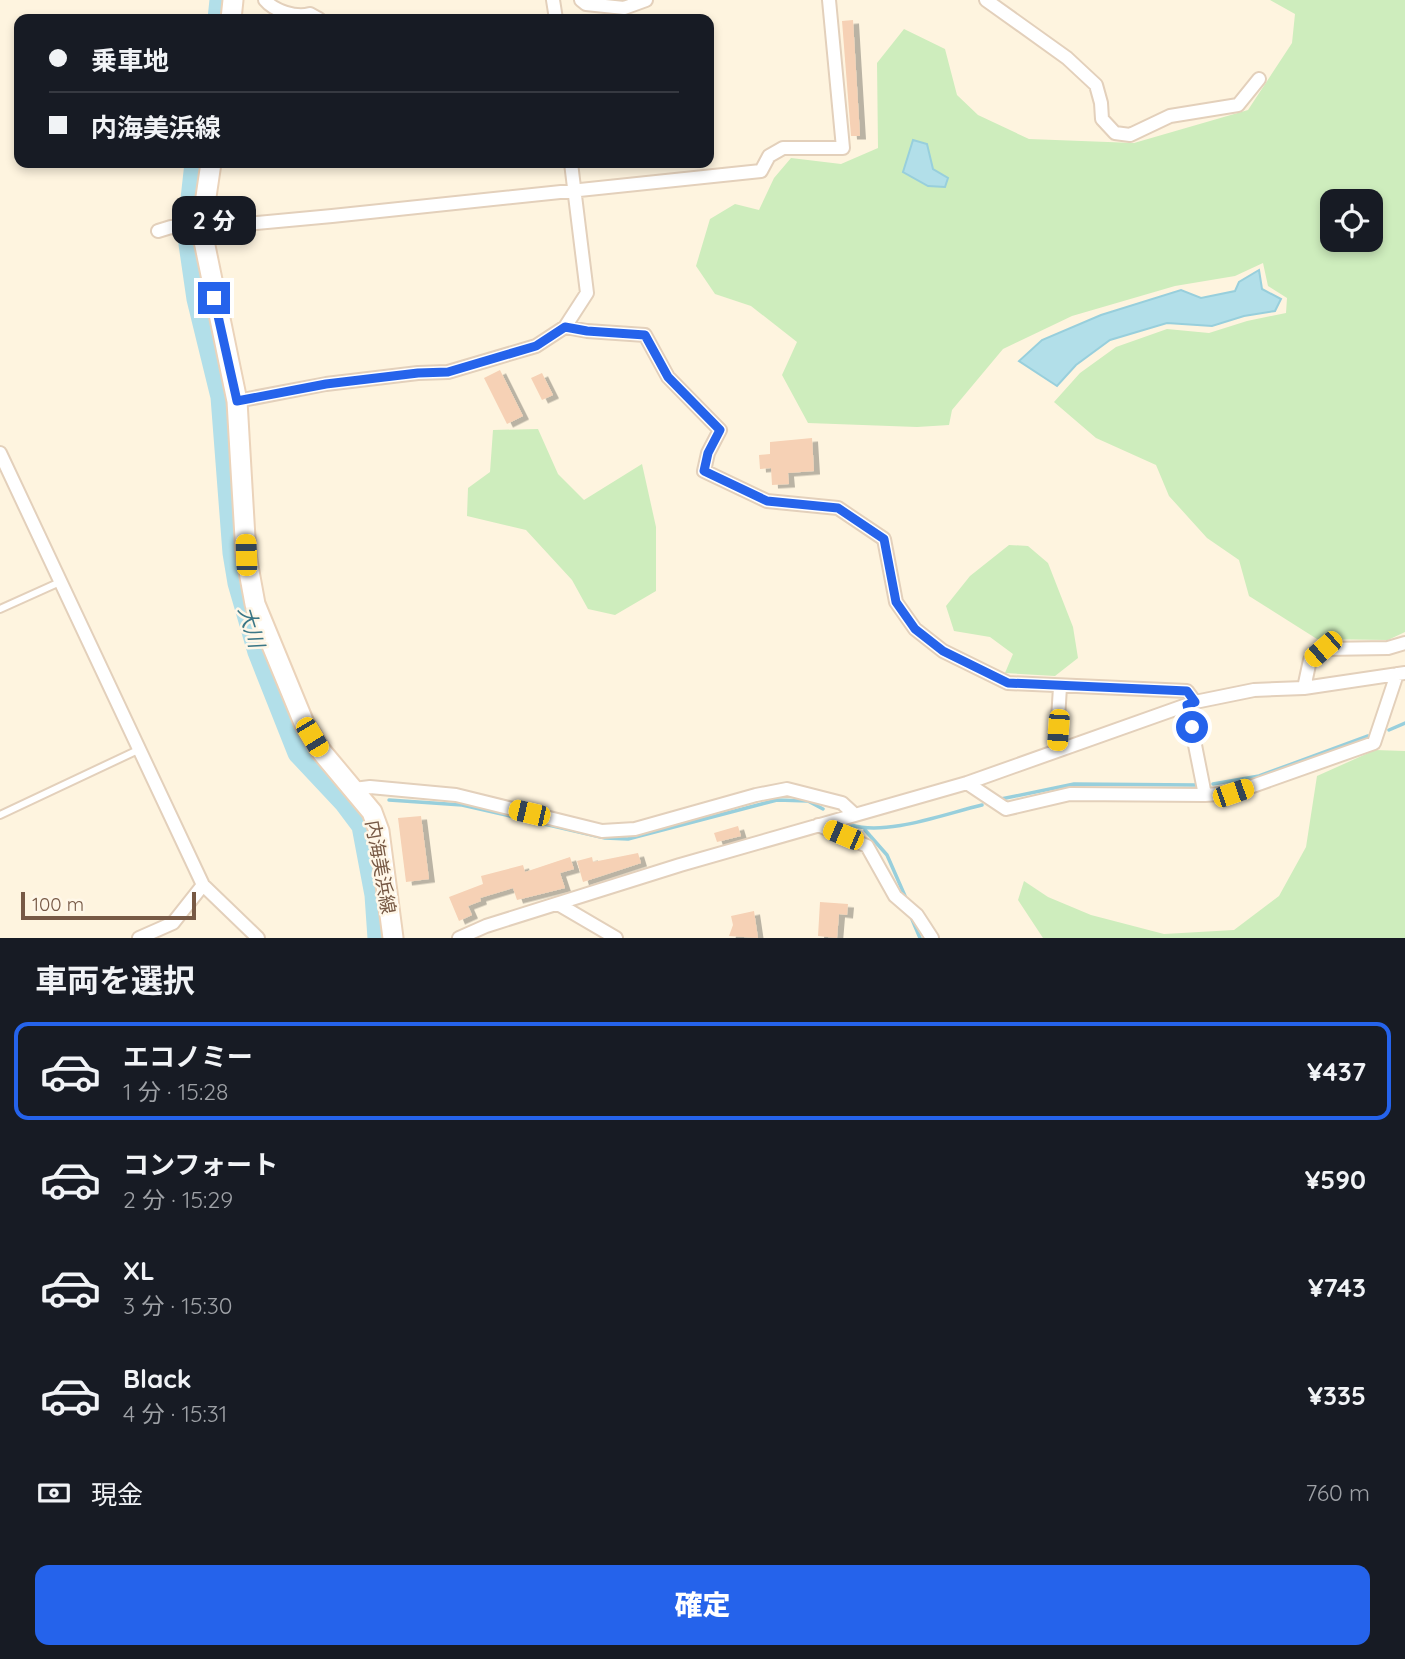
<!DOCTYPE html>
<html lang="ja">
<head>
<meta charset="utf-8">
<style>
  :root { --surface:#171b24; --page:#20242c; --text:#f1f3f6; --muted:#9ea1a6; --line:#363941; --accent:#2563eb }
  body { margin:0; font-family:Quicksand,"Noto Sans JP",sans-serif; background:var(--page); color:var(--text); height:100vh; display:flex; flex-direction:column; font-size:26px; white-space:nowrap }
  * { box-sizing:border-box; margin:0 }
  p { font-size:23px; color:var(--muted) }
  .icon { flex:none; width:38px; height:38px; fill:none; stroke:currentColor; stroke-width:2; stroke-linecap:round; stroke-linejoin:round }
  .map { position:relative; height:938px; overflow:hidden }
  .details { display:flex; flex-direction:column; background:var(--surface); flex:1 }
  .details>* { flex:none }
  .guide { position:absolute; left:14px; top:14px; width:700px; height:154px; border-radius:14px; box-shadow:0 4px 10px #0003; display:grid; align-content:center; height:154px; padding:0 35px; background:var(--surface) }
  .buttons { position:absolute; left:1320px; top:189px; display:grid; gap:14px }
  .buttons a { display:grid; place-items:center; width:63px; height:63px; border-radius:14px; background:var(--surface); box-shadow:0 4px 10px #0003; font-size:35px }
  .scale { position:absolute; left:21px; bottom:18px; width:175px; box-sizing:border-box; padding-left:7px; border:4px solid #775945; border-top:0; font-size:19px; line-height:24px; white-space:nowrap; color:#775945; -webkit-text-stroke:5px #fff7e8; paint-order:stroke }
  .end { position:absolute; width:32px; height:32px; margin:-16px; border:9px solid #2563eb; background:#fff; box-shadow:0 0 0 4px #fff }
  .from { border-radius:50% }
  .bubble { position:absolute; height:49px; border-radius:14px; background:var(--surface); box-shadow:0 4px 10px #0003; font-size:23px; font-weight:800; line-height:49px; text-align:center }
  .car { position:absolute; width:21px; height:42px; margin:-21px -10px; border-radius:9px; box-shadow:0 0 5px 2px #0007; background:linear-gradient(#f5c518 24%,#345 0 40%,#f5c518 0 76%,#345 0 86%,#f5c518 0) }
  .guide b { display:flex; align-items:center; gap:24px; height:66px; font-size:26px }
  .guide b+b { border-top:2px solid var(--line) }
  .guide i { width:18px; height:18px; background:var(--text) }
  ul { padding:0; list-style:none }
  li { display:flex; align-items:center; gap:21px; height:98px; margin:0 14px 10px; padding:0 21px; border:4px solid transparent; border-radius:14px }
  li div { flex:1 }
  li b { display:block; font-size:26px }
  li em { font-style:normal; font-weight:800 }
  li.on { border-color:var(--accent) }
  li>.icon { width:63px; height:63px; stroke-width:1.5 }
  h2 { padding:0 35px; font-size:32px; line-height:84px }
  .pay { display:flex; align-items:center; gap:18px; height:77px; padding:0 35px; font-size:26px }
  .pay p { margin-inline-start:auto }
  .primary-button { display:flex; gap:14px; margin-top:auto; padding:14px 35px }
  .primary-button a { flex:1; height:80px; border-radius:14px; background:var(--accent); color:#fff; font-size:28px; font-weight:800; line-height:80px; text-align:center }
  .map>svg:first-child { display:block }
  .green { fill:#ceedbd; fill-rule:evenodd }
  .water { fill:#b2dfe9; stroke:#98cfdc; stroke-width:2 }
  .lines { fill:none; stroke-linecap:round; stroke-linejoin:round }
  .stream { stroke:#98cfdc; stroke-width:3.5 }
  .river { stroke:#b2dfe9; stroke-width:21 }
  .building { fill:#f6d1b5; filter:url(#shadow) }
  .service-casing { stroke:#e3d0bb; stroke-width:10 }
  .minor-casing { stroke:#e3d0bb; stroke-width:16 }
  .secondary-casing { stroke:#ebd3ba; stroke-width:23 }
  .service { stroke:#fff; stroke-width:6 }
  .minor { stroke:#fff; stroke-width:12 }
  .secondary { stroke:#fff; stroke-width:19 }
  .route { stroke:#2563eb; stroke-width:9 }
  .labels { text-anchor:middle; stroke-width:5; stroke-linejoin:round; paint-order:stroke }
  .street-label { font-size:19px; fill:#775945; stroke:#fff7e8 }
  .water-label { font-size:21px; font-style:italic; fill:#3a7686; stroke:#fff7e8 }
</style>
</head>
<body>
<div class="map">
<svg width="1405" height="938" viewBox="0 0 1405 938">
  <defs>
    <filter id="shadow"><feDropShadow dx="6" dy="3.5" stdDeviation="0" flood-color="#0004"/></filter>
  </defs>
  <rect width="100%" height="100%" fill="#fef4df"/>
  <path class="green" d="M1270,0h135v632l-17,8 -71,-1 -68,-43 -10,-36 -32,-22 -38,-42 -13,-31 -60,-27 -42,-36 26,-29 36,-26 51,-18 42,4 38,-12 39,-8 1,-15 -19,-12 -5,-23 -28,13 -60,10 -103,30 -69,33 -51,61 -3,15 -32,2 -109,-4 -26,-48 15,-33 -46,-36 -36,-12 -19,-28 14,-47 25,-15 24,6 15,-32 17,-20 50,6 37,-16 -1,-85 27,-34 41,20 12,46 21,20 51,24 105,4 114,-33 44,-67 3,-29zM1332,201h38v39h-38z
    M538,429l20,45 26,26 58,-36 14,63v64l-41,24 -27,-6 -16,-29 -46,-50 -59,-14 1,-28 22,-16 3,-42z
    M1009,545l19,1 20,17 25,64 5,31 -23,18 -50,-3 8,-19 -23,-17 -36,-6 -8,-25 24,-30z
    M1375,750l30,1v187h-362l-25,-38 6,-19 24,16 43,18 73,19 70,-4 45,-34 27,-49 11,-71z"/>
  <path class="water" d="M913,140l14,4 6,25 15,9 -3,9 -17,-1 -25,-14z
    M1259,270l3,19 19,10 -6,12 -31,5 -32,10 -45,-3 -57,17 -34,25 -19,21 -38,-25 23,-21 59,-25 80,-25 20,8 34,-7 4,-9z"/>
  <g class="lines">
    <path class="stream" d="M1389,730l16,-7
      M1213,784l46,-8 109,-40
      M1001,799l73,-15 123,1
      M389,800l73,5 143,33 23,1 149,-39 31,1 15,8
      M851,825c36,11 93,-11 131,-20
      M865,830l22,25 18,41
      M911,917l9,21"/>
    <path class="river" d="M218,19l2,-19
      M195,163l-6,54v27l8,55 24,98 12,156 5,30 20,69 40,101 46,49 18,24 13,69 3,43"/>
  </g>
  <path class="building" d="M853,20l7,116h-9l-9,-115z
    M500,370l23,46 -16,8 -23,-46z
    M542,373l11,22 -11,5 -11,-22z
    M812,438l2,33 -26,2 1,11 -17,1 -1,-17 -11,1 -1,-14 11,-1v-12z
    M421,816l8,63 -23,3 -8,-64z
    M738,826l3,10 -24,6 -3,-9z
    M638,853l3,10 -58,19 -6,-21 15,-4 1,5z
    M570,857l4,12 -14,4 5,15 -48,12 -4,-12 -33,10 1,3 -13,5 4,9 -13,6 -10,-24 34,-13 -2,-8 42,-11 2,7z
    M820,902l28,2 -1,11 -8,-1 -2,24 -19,-2z
    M754,911l4,27 -29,-2 4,-11 -2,-9z"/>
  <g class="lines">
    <defs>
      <path id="service" d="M0,609l60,-27
        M0,815l138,-65"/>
      <path id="minor" d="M265,0c9,11 31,18 45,14l9,5
        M553,0l3,19
        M581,0l5,4 38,4 22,-8
        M986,0l81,58 29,27 5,18 1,16 13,14 15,2 40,-19 68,-11 21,-26
        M158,231l13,-4 32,1 129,-12 429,-45 8,-15 14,-8h60l-14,-148
        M565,327l22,4 58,4 23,42 52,53 -12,23 -4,18 63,30 71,7 46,31 12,63 19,27 28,22 65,32 179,8 8,11
        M237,401l89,-17 92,-11 30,-1 88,-26 29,-19 22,-34 -16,-130
        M0,453l203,432 55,53
        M1304,688l6,-28 13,-11 65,-1 17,-5
        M1187,705l18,90
        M1056,751l4,-64
        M967,783l39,26 64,-15 135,1 28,-2 141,-50 23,-69
        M354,789l16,-2 86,8 146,36 33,-2 121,-34 31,-6 55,14 12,11
        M818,825l49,21 28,50 22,19 15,23
        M558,904l58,34
        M139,938l34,-15 30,-38
        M459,938l27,-12 194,-61 287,-82 228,-81 59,-12 50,-2 101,-15"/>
      <path id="secondary" d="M231,19l2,-19
        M211,163l-8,54 1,24 33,160 9,154 9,49 49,119 17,28 51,61 7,19 14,107"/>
    </defs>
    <use href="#service" class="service-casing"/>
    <use href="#minor" class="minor-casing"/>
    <use href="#secondary" class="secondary-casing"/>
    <use href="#service" class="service"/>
    <use href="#minor" class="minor"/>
    <use href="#secondary" class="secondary"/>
  </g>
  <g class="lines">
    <path class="route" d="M214,298l23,103 89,-17 92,-11 30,-1 88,-26 29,-19 22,4 58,4 23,42 52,53 -12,23 -4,18 63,30 71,7 46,31 12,63 19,27 28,22 65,32 179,8 8,11 -8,3 5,22"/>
  </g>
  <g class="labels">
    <g class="street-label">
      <text transform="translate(381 867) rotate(80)" y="7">内海美浜線</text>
    </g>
    <g class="water-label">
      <text transform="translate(251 627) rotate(73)" y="7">大川</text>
    </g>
  </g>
</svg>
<div class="buttons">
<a><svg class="icon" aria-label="locate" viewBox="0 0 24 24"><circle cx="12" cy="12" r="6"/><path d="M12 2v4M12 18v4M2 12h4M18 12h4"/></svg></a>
</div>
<div class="scale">100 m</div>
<i class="end from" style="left:1192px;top:727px"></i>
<i class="end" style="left:214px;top:298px"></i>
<div class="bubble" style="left:172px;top:196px;width:84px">2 分</div>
<i class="car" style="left:246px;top:555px;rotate:358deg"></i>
<i class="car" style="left:1323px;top:649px;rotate:229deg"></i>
<i class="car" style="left:1058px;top:730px;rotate:184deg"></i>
<i class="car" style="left:312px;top:737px;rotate:149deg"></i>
<i class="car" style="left:1233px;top:793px;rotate:71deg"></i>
<i class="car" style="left:529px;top:813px;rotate:283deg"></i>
<i class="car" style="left:843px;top:835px;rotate:293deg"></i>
<div class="guide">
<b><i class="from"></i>乗車地</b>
<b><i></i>内海美浜線</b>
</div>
</div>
<section class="details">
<h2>車両を選択</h2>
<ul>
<li class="on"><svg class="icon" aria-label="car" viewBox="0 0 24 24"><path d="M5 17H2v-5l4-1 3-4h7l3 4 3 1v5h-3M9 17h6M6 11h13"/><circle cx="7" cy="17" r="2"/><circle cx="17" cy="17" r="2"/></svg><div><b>エコノミー</b><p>1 分 · 15:28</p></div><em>¥437</em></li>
<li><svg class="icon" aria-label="car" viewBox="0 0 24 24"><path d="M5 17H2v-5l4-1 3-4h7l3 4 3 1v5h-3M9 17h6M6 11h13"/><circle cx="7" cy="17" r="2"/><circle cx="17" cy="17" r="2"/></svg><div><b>コンフォート</b><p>2 分 · 15:29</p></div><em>¥590</em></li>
<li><svg class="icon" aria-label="car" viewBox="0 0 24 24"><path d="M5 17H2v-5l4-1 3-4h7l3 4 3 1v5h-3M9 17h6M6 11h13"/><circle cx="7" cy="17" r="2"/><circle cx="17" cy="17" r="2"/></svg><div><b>XL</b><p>3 分 · 15:30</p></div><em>¥743</em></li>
<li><svg class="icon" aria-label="car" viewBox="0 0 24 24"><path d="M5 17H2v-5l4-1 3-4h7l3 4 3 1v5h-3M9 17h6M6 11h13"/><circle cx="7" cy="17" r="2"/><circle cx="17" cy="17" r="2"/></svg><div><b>Black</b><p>4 分 · 15:31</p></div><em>¥335</em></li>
</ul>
<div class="pay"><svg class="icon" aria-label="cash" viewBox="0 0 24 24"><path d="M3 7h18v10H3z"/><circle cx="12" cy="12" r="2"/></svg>現金<p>760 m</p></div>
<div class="primary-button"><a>確定</a></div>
</section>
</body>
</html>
